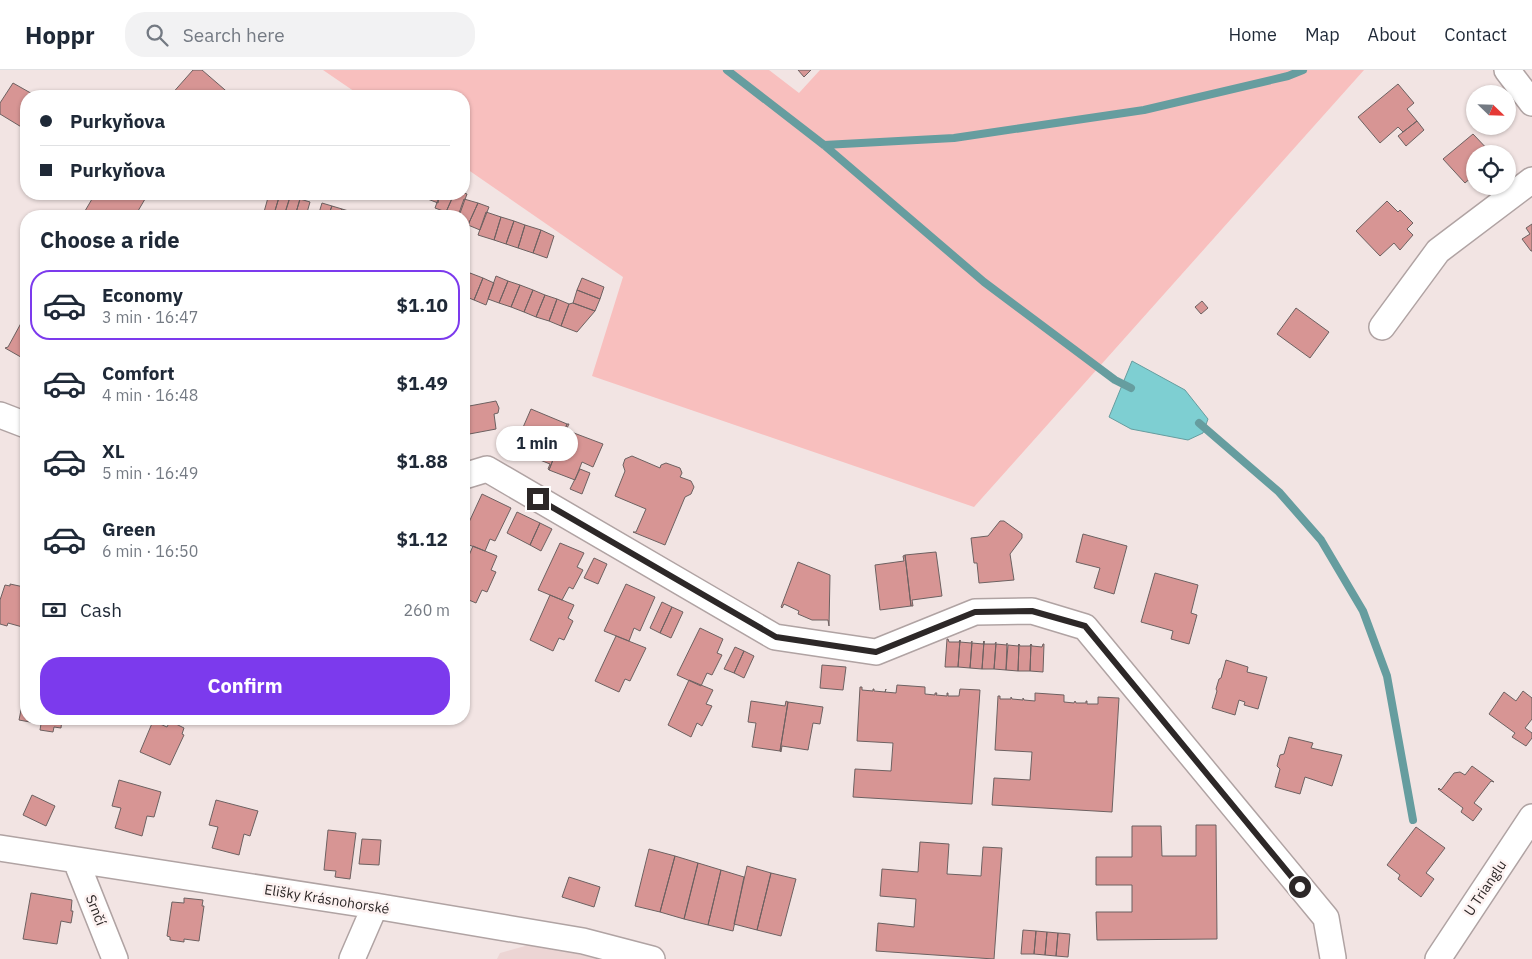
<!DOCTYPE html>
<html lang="en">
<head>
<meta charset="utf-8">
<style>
  :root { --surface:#fff; --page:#f2f2f3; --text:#1f2937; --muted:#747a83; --line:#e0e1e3; --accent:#7c3aed }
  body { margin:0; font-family:"IBM Plex Sans",sans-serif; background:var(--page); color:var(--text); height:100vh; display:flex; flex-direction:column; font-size:19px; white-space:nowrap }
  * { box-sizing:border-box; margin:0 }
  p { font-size:16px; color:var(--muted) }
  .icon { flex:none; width:28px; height:28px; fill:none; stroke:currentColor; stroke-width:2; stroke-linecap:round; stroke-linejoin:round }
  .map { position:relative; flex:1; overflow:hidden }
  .panel { position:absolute; left:20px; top:140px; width:450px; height:515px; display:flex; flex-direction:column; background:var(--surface); border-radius:20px; box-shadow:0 1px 4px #0004 }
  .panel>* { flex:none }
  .banner { position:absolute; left:20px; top:20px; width:450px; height:110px; border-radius:20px; box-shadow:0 1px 4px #0004; display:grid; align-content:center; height:110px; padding:0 20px; background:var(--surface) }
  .needle { width:32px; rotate:113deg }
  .fabs { position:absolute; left:1466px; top:15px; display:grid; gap:10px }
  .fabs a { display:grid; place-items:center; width:50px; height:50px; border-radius:50%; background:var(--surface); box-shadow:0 1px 4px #0004; font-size:25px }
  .end { position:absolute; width:22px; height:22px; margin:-11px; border:6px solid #2d2828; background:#fff; box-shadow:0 0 0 2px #fff }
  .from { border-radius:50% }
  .bubble { position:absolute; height:35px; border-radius:18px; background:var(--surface); box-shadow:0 1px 4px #0004; font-size:16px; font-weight:700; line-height:35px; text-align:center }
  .banner b { display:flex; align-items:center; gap:18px; height:48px; font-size:19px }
  .banner b+b { border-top:1px solid var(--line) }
  .banner i { width:12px; height:12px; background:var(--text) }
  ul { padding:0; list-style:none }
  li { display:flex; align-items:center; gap:15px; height:70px; margin:0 10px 8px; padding:0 10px; border:2px solid transparent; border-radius:20px }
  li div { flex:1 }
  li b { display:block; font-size:19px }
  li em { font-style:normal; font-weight:700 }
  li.selected { border-color:var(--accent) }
  li>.icon { width:45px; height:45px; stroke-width:1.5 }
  h2 { padding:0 20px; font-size:22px; line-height:60px }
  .pay { display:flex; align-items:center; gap:12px; height:55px; padding:0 20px; font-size:19px }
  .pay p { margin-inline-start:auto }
  .action { display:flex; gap:10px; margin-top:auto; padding:10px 20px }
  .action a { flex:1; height:58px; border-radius:20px; background:var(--accent); color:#fff; font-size:20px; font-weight:700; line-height:58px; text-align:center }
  header { display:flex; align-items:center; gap:30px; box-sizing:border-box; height:70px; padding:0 25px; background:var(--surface); border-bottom:1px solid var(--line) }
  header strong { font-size:24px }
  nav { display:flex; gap:28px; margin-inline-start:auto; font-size:18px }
  .search { width:350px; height:45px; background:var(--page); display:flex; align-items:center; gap:12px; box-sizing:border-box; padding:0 18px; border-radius:20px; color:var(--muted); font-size:19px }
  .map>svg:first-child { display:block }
  .built { fill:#ecd5d4 }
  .green { fill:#f8bfbe }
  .water { fill:#7ecfd2; stroke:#669d9f }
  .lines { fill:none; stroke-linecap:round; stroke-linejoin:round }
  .stream { stroke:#669d9f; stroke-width:8 }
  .building { fill:#d79594; stroke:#6d6161 }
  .minor-casing { stroke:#b0a3a3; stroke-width:28 }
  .minor { stroke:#fff; stroke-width:25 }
  .route { stroke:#2d2828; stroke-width:6 }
  .labels { text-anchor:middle; stroke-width:5; stroke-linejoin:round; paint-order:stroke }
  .street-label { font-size:14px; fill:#2d2828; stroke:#fdf2f1 }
</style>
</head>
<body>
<header>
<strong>Hoppr</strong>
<div class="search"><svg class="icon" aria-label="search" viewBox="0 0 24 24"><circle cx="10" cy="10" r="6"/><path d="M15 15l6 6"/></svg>Search here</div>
<nav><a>Home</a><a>Map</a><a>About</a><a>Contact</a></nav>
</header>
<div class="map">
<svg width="1532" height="889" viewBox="0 0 1532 889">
  <rect width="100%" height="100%" fill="#f2e4e3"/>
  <path class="built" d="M536,873l61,16h-100l3,-6z"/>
  <path class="green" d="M323,0h446l30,23 21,-23h544l-390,437 -382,-131 31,-99 -159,-110v-71h-103z"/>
  <path class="water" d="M1132,291l53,29 23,29 -5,14 -15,7 -57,-11 -22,-12z"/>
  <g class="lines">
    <path class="stream" d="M727,0l97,75 160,137 131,98 16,8
      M824,75l130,-7 190,-28 144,-34 15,-6
      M1199,353l80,69 42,48 42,71 24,65 26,144"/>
  </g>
  <path class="building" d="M193,0h9l30,26h-62z
    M798,0h13l-7,7z
    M13,13l23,13h-10v27l-3,5 -23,-14v-11z
    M1398,14l16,19 -7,6 10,12 -14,11 -5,-5 -18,16 -22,-26z
    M1417,51l7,9 -18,16 -8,-10z
    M1473,64l19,20h-17v25l-2,-3 -8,7 -22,-24z
    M464,123l3,1 -8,22 -13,-4 8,-18z
    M95,124h53l-13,22h-53z
    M269,124h11l-6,20 -10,-2z
    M280,124l10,3 -6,19 -10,-2z
    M427,124h13l-2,9 -13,-5z
    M440,124h14l-8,18 -11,-4z
    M290,127l10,2 -5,17h-11z
    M300,129l10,3 -4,14h-11z
    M464,129l14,4 -10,22 -4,-1v-8h-6z
    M1387,131l11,11 2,-2 13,13 -6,6 6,6 -13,15 -6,-7 -14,13 -24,-25z
    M322,133l10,3 -4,10h-10z
    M478,133l11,4 -9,23 -12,-5z
    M332,136l10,3 -3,7h-11z
    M342,139l10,3 -2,4h-11z
    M486,142l15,5 -7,23 -16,-5z
    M501,147l13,4 -8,23 -12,-4z
    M514,151l11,4 -7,23 -12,-4z
    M1532,154v27h-1l-9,-12 8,-5 -4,-6z
    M525,155l16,5 -8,23 -15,-5z
    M541,160l13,6 -7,22 -14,-5z
    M470,203l13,5 -9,22 -10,-4v-8z
    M496,206l12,5 -9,22 -11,-4z
    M483,208l11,5 -8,22 -12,-5z
    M582,208l22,9 -4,12 -23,-9z
    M508,211l12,4 -9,22 -12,-4z
    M520,215l13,5 -9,22 -13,-5z
    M533,220l12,5 -9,22 -12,-5z
    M577,220l23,9 -5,12 -22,-8z
    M545,225l12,4 -8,22 -13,-4z
    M557,229l12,5 -8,22 -12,-5z
    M1202,231l6,7 -7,6 -6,-7z
    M573,233l22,8 -18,21 -16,-6 8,-22z
    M1296,238l33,24 -19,26 -33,-24z
    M26,244v46l-21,-12 3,-1z
    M496,331l3,7 -1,5 -4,1 2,15 -32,6v-28z
    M531,339l36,15 -18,46 -1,-1 2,-5 -25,-10 7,-17 -11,-5z
    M567,354h2l-3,6 37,14 -10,23 -11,-5 -7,18 -26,-10z
    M632,386l28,12 1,-3 5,-2 14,5 2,5 -2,4 11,4 3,6 -3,7 -6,3 -20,48 -32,-13h3l10,-23 -31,-13 10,-25 -2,-6 2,-6z
    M580,399l10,4 -8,21 -12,-5z
    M482,424l29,14 -16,33 -5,-2 -5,12 -21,-8v-10z
    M517,442l23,11 -10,22 -23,-12z
    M1000,451h4l18,13v4l-12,16 4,26 -35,3 -2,-20h-3l-3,-25 17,-2z
    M540,453l12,6 -11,22 -11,-6z
    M1083,464l44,12 -13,48 -20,-6 6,-20 -24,-6z
    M560,473l24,10 -7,14 6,3 -10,19 -4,-2 -7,13 -24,-10z
    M473,476l24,10 -6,14 5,2 -9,20 -5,-2 -6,13 -12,-5v-31z
    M936,482l6,44 -30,4 1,6h-2l-6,-51z
    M905,485l6,51 -31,4 -5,-45 29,-4 -1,-5z
    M594,488l13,6 -9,20 -14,-6z
    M798,492l32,13 -1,51 -1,-6h-16l-14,-6 1,-3 -15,-7 -2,4 -1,-1z
    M1155,503l43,12 -7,28 6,2 -8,29 -18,-5 2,-8 -32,-9z
    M25,512l1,46 -18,-5 -1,3 -7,-2v-24l5,-15 5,1v-2l14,3z
    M626,514l29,13 -15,34 -6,-3 -5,13 -25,-10z
    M550,525l24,10 -6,13 5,3 -9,19 -5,-2 -6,13 -23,-11z
    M662,532l10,5 -12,26 -10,-5z
    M672,537l11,5 -12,26 -11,-5z
    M700,558l23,11 -6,14 5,2 -10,20 -5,-2 -6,13 -24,-11z
    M616,566l30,12 -16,33 -5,-2 -6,13 -24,-11z
    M947,569h1l1,3h10l1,-2 -2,27h-13z
    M960,570v2l11,1 1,-2 -2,27 -12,-1z
    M984,571l-2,28 -12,-1 2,-25 11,1z
    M984,571v3h11l1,-2 -2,27h-12z
    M1007,573l-1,27 -12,-1 2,-25 11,1z
    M1019,574l1,2h10l1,-2 -1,27h-12z
    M1019,574l-1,27 -12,-1 2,-25 10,1z
    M1031,574l1,2 10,1 1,-3h1l-1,28 -13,-1z
    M735,577l9,4 -10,22 -10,-4z
    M744,581l10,5 -10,22 -10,-5z
    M1226,590l22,7 -1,5 20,5 -9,32 -14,-4 1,-3 -6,-2 -4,15 -23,-7 5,-17 -1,-2 3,-10 2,-1z
    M822,595l24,2 -3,23 -23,-2z
    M689,610l24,10 -7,14 6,2 -10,20 -5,-3 -6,14 -23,-12z
    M26,615v34h36l-1,9 -7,-1 -1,5 -13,-2 1,-6 -22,-4z
    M897,615l28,2v7l10,1v-2h2l-1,2 11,1v-3h1v3h11l1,-7 20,1 -8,114 -119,-7 2,-28 36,2 2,-28 -36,-2 3,-54h2v3l11,1v-2h1v2l11,1 1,-3 -1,3 11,1z
    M1523,621l9,7v21l-7,9 7,5v5l-6,8 -14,-9 3,-4 -26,-19 15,-22 12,9z
    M1035,623l29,2v7l10,1 1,-2 1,2h10v-2h1v3h11v-7l21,1 -7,114 -120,-7 2,-27 36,2 2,-28 -37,-2 3,-54h2v3h11v-2l1,2 11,1v-2l1,2 11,1z
    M751,631l34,5 1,-5 2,1 -8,49 -28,-4 4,-24 -8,-1z
    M788,632l35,5 -3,17 -7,-1 -5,27 -26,-4 -1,6 -1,-1z
    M153,651l14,6 3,-6 14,7 -2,6 2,1 -14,30 -30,-13z
    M1289,667l24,6 -2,5 31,7 -10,31 -27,-9 -5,17 -25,-7 5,-18 -3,-3 3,-11 4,-1z
    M1472,696l22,16 -3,-1 -17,22 8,6 -9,12 -12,-9 2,-4 -25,-19 1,-1 2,2 13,-17 6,-1 5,3z
    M119,710l42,12 -7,25 -7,-1 -5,20 -27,-8 6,-20 -9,-2z
    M32,725l23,11 -9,20 -23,-11z
    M216,730l42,11 -8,25 -6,-2 -5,21 -27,-7 6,-21 -9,-2z
    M1196,755h20l1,114 -120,1 -1,-28h36v-27h-36v-28h36v-31h29l1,30h34z
    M1416,757l29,21 -19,25 8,6 -13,18 -23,-18 2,-4 -13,-10z
    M328,760l28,3 -6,46 -15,-2 1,-6 -12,-1z
    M362,769l19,1 -2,25 -20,-1z
    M920,772l29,2 -2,30 34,2 2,-29 19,1 -8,111 -118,-8 2,-28 36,4 2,-28 -36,-3 2,-27 36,3z
    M649,779l26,7 -15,56 -25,-6z
    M675,786l23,7 -14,56 -24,-7z
    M698,793l23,7 -13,55 -24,-6z
    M747,796l24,7 -14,57 -23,-6z
    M721,800l23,7 -11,54 -25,-6z
    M771,803l25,6 -15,57 -24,-6z
    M569,807l31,10 -6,20 -32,-10z
    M31,823l41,7 -1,11h2l-2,12 -10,-2 -4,23 -34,-5z
    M184,828l19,2 -1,6h2l-5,35 -15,-2v3l-14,-2v-3l-3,-1 5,-34 12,1z
    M1023,860l13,1 -2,23h-13z
    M1036,861l11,1 -2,23 -11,-1z
    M1047,862l11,1 -2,23 -11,-1z
    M1058,863l12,1 -2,23 -12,-1z"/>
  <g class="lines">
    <defs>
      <path id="minor" d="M1507,0l25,33
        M1382,257l56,-76 94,-71
        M0,345l26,10
        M464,406l23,-7 288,168 101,15 99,-40 57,-1 53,16 241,291 7,40
        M0,778l375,58 208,35 69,18
        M76,791l39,98
        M352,889l23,-53
        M1438,889l94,-142"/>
    </defs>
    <use href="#minor" class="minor-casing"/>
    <use href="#minor" class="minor"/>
  </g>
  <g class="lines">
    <path class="route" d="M538,429l238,138 100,15 99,-40 57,-1 53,15 215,261"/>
  </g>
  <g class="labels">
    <g class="street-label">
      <text transform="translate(1485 818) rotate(-56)" y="5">U Trianglu</text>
      <text transform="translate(327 829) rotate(9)" y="5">Elišky Krásnohorské</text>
      <text transform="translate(96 840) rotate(68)" y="5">Srnčí</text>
    </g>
  </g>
</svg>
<div class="fabs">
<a><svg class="needle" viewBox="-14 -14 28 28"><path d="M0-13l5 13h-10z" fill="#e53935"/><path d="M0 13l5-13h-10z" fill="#747a83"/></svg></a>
<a><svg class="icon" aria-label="locate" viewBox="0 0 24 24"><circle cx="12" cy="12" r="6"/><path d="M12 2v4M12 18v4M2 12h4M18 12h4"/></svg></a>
</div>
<i class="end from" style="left:1300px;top:817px"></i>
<i class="end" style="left:538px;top:429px"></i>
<div class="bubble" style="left:496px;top:356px;width:82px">1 min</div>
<div class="banner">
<b><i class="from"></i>Purkyňova</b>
<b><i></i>Purkyňova</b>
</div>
<section class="panel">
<h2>Choose a ride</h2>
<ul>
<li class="selected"><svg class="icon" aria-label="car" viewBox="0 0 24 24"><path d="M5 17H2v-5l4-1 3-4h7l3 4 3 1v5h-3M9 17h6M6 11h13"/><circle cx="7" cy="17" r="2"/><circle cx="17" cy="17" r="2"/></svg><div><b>Economy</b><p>3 min · 16:47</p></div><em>$1.10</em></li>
<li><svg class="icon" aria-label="car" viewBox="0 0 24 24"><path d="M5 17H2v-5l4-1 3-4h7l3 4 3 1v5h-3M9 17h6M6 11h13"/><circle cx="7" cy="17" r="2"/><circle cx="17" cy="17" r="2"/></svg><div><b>Comfort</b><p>4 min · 16:48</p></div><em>$1.49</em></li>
<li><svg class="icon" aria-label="car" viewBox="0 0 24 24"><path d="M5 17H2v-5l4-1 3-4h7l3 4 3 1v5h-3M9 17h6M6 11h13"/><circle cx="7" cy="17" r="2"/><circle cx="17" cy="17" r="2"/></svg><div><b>XL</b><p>5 min · 16:49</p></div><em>$1.88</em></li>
<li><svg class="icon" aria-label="car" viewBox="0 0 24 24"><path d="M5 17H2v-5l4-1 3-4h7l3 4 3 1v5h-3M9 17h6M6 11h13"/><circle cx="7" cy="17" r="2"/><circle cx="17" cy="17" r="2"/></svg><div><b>Green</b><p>6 min · 16:50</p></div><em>$1.12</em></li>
</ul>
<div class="pay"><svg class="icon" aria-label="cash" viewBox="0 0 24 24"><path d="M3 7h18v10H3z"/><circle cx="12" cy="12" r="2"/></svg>Cash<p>260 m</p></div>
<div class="action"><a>Confirm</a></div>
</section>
</div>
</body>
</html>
